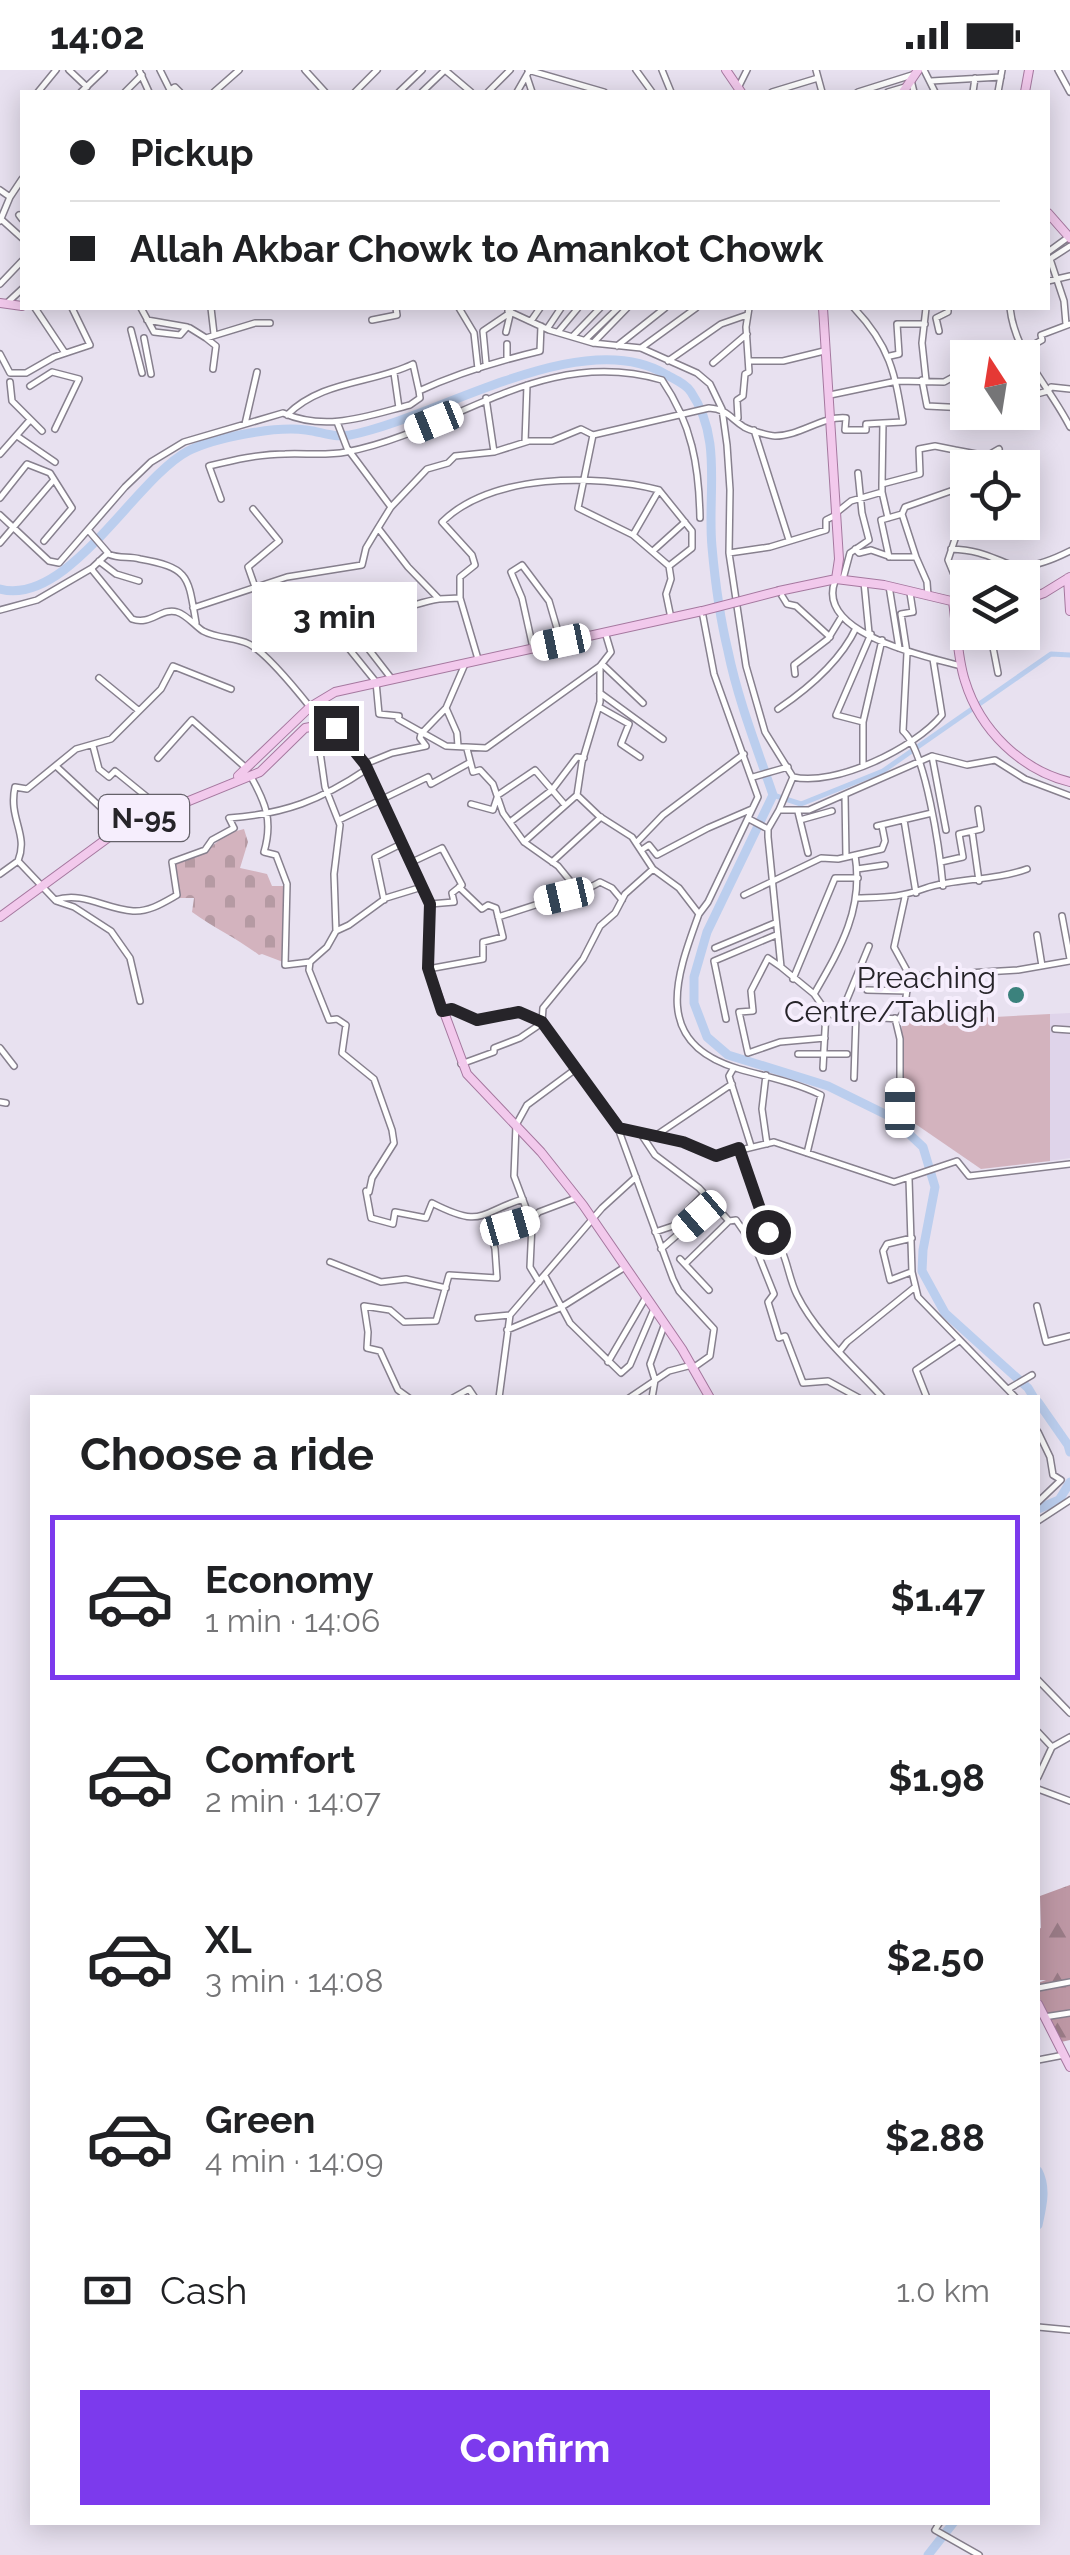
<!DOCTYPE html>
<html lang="en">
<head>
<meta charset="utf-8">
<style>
  :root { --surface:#fff; --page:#f2f2f2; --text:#202124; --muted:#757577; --line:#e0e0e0; --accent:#7c3aed }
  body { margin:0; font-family:Raleway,sans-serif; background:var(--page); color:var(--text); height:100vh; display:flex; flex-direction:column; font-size:38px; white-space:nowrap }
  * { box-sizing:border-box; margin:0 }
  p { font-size:32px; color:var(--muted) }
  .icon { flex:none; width:55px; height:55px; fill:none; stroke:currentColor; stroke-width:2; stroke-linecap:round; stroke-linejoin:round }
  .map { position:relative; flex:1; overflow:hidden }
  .details { position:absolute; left:30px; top:1325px; width:1010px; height:1130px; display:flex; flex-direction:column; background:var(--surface); border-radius:0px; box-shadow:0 5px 25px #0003 }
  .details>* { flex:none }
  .top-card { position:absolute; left:20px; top:20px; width:1030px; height:220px; border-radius:0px; box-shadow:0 5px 25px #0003; display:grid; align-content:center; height:220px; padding:0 50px; background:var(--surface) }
  .needle { width:65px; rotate:348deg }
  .fabs { position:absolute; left:950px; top:270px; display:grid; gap:20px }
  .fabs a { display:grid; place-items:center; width:90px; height:90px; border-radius:0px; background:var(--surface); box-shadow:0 5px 25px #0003; font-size:50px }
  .end { position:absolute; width:45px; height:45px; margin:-22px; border:12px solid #262429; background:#fff; box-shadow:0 0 0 5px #fff }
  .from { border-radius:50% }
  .bubble { position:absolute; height:70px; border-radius:0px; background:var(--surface); box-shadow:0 5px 25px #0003; font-size:32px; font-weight:700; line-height:70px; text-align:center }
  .car { position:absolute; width:30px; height:60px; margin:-30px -15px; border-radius:12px; box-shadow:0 0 8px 2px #0007; background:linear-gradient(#fff 24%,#345 0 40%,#fff 0 76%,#345 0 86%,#fff 0) }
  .top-card b { display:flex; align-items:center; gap:35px; height:95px; font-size:38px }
  .top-card b+b { border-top:2px solid var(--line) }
  .top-card i { width:25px; height:25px; background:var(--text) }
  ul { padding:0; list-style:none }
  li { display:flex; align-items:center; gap:30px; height:165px; margin:0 20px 15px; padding:0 30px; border:5px solid transparent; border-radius:0px }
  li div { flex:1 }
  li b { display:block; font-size:38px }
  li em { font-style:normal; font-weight:700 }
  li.current { border-color:var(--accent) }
  li>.icon { width:90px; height:90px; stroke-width:1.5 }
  h2 { padding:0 50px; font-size:45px; line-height:120px }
  .pay { display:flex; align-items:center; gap:25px; height:110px; padding:0 50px; font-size:38px }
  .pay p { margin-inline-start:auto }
  .action { display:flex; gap:20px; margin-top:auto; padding:20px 50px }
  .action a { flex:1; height:115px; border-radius:0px; background:var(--accent); color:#fff; font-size:40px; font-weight:700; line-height:115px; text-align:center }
  .status { display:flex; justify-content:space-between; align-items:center; height:70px; padding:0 50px; background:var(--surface); direction:ltr }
  .status svg { height:28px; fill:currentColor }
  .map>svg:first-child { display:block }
  .built { fill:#dfd4ea }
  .forest { fill:url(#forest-firs) }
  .cemetery { fill:url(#cemetery-stones) }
  .pitch { fill:#d3b3be }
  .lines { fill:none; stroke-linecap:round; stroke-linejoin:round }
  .canal { stroke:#bbceee; stroke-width:5 }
  .river { stroke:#bbceee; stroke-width:9 }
  .minor-casing { stroke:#87808e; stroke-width:8 }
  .major-casing { stroke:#a5789f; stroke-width:10 }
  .minor { stroke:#fff; stroke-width:5 }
  .major { stroke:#f2c9ec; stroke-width:8 }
  .major-bridge-casing { stroke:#a5789f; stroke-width:10; stroke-linecap:butt }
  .major-bridge { stroke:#f2c9ec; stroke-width:8 }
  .route { stroke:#262429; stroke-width:12 }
  .poi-dot { fill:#3b827d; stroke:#f6eefd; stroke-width:4 }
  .labels { text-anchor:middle; stroke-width:8; stroke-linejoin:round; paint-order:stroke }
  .shield { fill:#f6eefd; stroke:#646169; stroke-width:2.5 }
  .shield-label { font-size:28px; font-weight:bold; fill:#262429 }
  .poi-label { font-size:30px; fill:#262429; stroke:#f6eefd; text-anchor:end }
</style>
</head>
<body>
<div class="status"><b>14:02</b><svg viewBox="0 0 49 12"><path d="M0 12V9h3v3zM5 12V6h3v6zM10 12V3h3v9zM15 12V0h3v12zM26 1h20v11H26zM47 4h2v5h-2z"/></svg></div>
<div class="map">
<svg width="1070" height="2485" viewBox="0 0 1070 2485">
  <defs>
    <pattern id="forest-firs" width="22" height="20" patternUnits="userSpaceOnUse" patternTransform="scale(2.5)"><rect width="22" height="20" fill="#bd97a4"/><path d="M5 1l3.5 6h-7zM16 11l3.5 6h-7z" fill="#997b86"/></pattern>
    <pattern id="cemetery-stones" width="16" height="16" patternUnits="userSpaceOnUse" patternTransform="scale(2.5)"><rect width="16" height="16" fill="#d3b3be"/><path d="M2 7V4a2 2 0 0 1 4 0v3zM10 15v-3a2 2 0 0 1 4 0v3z" fill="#b59aa3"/></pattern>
  </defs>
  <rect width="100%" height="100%" fill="#e8e1f0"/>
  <path class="built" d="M1070,943v145l-20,3v-147z"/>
  <path class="forest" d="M1070,1815v155l-9,2 -23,-47v-12l8,-3h-8v-51l3,-1 -1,-32z"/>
  <path class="cemetery" d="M244,759l4,13 -8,26 27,6 5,12h12l-1,76 -21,-8 -3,1c-21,-16 -45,-27 -67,-43l2,-14h-15l-5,-33c10,-4 25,-8 33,-14 15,-13 16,-17 37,-22z"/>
  <path class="pitch" d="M1050,944v147l-69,8 -83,-57 4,-90z"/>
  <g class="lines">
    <path class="canal" d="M773,725l28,9 82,-33 168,-117 19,1"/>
    <path class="river" d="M0,519c68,18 135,-110 188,-138 28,-14 88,-25 118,-21 17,2 26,8 44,5 88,-17 233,-112 317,-60 9,5 19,9 24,17 32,47 16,102 21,155 3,34 8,71 16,104 10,49 29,97 45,144l-66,137 -13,45v26l13,34 21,18 100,31 63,31 32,30 12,40 -12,63 -1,21 23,42 83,75 6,10
      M1038,1332l30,43 2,7
      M1038,1439l21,-9 11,-18
      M1038,2101c9,17 4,36 0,54
      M928,2485l26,-33"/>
    <defs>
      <path id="minor" d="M69,0l18,17
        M139,0l10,22
        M160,0l10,20 5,-3 5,5
        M305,0l20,22
        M445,0l26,22
        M528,0l76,22
        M636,0l16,22
        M662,0l9,22
        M816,0l6,22
        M924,0l11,22
        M1058,0l12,22
        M527,7l5,15
        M911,10l3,12
        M931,11l70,-4
        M738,18l9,-18
        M38,22l18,-22
        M81,22l23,-22
        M125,22l17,-17
        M214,22l25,-22
        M355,22l22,-22
        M399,22l23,-22
        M422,22l23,-22
        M488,22l22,-22
        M517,22l12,-21
        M772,22l46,-14
        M858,22l54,-17
        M888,22l17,-5
        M973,22l2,-14
        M998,22l4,-22
        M0,120l10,7 -10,24
        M10,127l12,-18
        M19,145l3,4
        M2,150l20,18
        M1048,182l22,-16
        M1048,211l22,-5
        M0,214l22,-23
        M7,233l15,-14
        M35,238l30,45
        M141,238l13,24 26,3 7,-8 -40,-7
        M211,238l3,26
        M459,238l15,25 4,36
        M509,238l-1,3 41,19 44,13 48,5 56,25 13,11 12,25 5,36 3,45 -1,63 17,113 19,66 28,45c42,10 122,-29 149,-62l-9,-56
        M854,238c36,38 41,65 49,114l-20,1 -1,61
        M926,238l-4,35 4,37
        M1010,238c5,46 40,79 60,119
        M372,250l25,-5 -1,-7
        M531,251l9,-13
        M1066,254l-2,-23 -14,-42 20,-13
        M190,258l16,10 49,-15h15
        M547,259l14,-21
        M131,260l11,43
        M939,261l-3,-13 12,-6v-4
        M506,262l4,-17
        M558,262l20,-24
        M573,266l27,-28
        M144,268l7,36
        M206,268l10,8 -3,23
        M585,270l33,-32
        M593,273l34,-35
        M507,274v15
        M617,276l48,-38
        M641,278l55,-40
        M1024,280l18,-10 -1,-5 29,-11
        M0,284l10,19h16l28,-16 36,-12 -18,-37
        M890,286l9,-2 -2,-30h28
        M668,291l53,-37 26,-9
        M749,291h34l41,-10
        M486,293l-3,-32 28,-19
        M713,293l34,-29
        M394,303l5,35
        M922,310l5,26 41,2
        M10,312l2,19 30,30
        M1022,312l13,-7
        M30,316l22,-14 27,7 -24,50
        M830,325l67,-14 47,1 13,-7 11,2
        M486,328l8,54
        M1022,328l26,-7 3,-4 19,2
        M287,345c35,-35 85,-31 126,-51l6,27
        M738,348l-1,-18 6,-4 2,-22 4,-2 -3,-45 3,-19
        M337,352l10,26 44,59
        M245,354l12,-52
        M754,360l35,110
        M593,365l-15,73 55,27 36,31 2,13 -5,15 5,24
        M17,366l38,26
        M525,372l2,-57
        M0,384l30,-34
        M882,422l6,26
        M0,428l27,-34 23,9 22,35 -28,33
        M221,429l-12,-33c25,-6 50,-12 76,-12 20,-1 41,2 61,-2 110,-21 194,-107 316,-72 30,44 37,86 38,138
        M253,439l26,32 -31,26 7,20
        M836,443l15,-12 31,-9v-8l38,-10 -1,-25 16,-3 20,4
        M902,444l14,43
        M0,445l49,46 10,2 66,-76 26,-25 33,-20 99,-29c44,19 84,3 127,-8l10,-7 -1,-7c39,-18 79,-30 121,-40l1,-25
        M89,461l19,22 -16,15 1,3 39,48c18,7 30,-12 45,-7 10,3 18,14 26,19 15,8 32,6 46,13 16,8 49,48 61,63
        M633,465l26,-45
        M0,473l52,-61
        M855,479l4,4 12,-3 20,7h25l11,25 1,14
        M951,479c60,2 51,36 119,2
        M654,480l31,-28
        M729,483l41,-6 56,-17v-10l10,-5
        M108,484c12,5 20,2 32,5 50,9 48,17 56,64
        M889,487l-8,-37 21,-6 3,-7 60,-21
        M99,491l17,13 23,7
        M843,509l7,-26 19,-13 -7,-27 -4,-40
        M835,511c-20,53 93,76 126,85
        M864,512l5,51
        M889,516l10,62
        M779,521l8,13 9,2 34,31
        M910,523l3,19 -12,2 6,39 -4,78c23,20 37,122 40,155
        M460,528v-21l15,-12 -3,-10 -30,-33c50,-49 153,-48 217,-32l33,41v17l-23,18
        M957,533l-2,-26 -7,-17 9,-27 -2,-10 4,-5 6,-32 -10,-36 32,6 12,-7
        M193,538l94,-31 75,-12 4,-17 12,-20
        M0,540l37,-10 55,-32
        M333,559l43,53 3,32 20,2 -1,3 48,27 40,2 114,-82
        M605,562l6,20 -11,14v36l-18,60 -5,33 22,21 33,21 21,32 26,19 20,26 9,-12 50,-105 -44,-123 -12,-63
        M990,562l8,41
        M533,578l-11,-50 -11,-26 11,-7 27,36 12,41
        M478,589l-18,-61 -21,1 -31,-32 -30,-39 13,-21 36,-38 21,-6 7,-7 39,-4 35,-11h23l29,-12 12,6 116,-27c18,1 21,10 35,19 5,3 25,9 31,9 25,0 47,-20 71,-18l-1,12h21v-6l17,-1
        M602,594l41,39
        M795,604l-1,-9 34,-26 14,-23
        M99,608l39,32
        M391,608l-41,-53 2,-4c16,-7 31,-8 48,-12 13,-3 25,-8 39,-10
        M600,623l63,46
        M599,637l30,17 -8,20 19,13
        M778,639c31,-21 62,-47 78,-81
        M863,652l-27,-7 35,-81
        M316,654l9,63 15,38 -6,49 2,57
        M93,676l6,23 10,8 6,-6 48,39
        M458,676l-1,-13 -11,-25 19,-44
        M467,679l6,23 7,-2 13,14 10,29 21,29 34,24 18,22 7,-3 8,2 9,-5 12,6 10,12
        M932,686l14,74
        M158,688l34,-38 53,47
        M365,694l27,-11 34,-7 -6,-8 1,-4 25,-26
        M863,695v-43l19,-82
        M57,697l66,61
        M250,705c16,28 23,46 14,77l12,3 11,29 -2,81 25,-3
        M753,707l35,-10
        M845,726l1,61
        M1070,726l-45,-17 -30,-19 -28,5 -35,-9 -123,54h-30l-11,19v8l13,130 33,27 12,17 7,4 66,4 5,-8 4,-28 8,-7 102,-6 52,-9
        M471,734l22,6 5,-15 37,-25 30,35
        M779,740l14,-33
        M798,742l10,41
        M749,749l19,10
        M339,750l89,-43 3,7 38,-21
        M800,750l32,-9
        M904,750l12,73
        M510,752l42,-32 25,-33 7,1
        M877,756l55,-13
        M972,761l7,50
        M524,772l53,-47
        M637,772l26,-27 81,-61
        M643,779l6,-4 8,10 51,-27 44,-19
        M18,791c11,-27 -10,-42 -3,-74l12,2 49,-40 35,-10 50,-50 12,-23 58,23
        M412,792l30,-14 20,37 -10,8 2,9 -24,2
        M552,792l49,-45
        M941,792l22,-5 -4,-23 22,-5 -3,-20
        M857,799l28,-4
        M0,804l18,-13 38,40 18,6 37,24 19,27 10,43
        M422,817l-36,11 -37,27 -13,6 -9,16 -17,15 -1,8 20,50 8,-1 9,6 -4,28 32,26 18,51 2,13 -22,35 -3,14 -3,-1 5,27 22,6 2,-12 31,6 6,-15c51,26 46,10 91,-4
        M744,825l77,-37 17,1 44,-10 3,-8 -3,-15
        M905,827l-11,50 17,31
        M857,828c30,-1 41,0 69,-10 30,-10 68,-7 101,-19
        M55,830c28,-9 50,9 78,11 16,1 30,-8 44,-16l-5,-33 33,-12 7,-10 22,-12 -5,-10c56,-4 92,-18 138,-49
        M384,830l-9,-43 26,-13
        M699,844c-23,63 -48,129 40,155 28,8 55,13 82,26l-14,58
        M1062,846l8,43
        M498,847l65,-21 13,-8
        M1037,865l5,31
        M715,878l60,-25
        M781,897l-13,-9 -17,33 2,20 -14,1 9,41 32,-11 45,-4
        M428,899l55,-10v-17l20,-5 -7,-29 -8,-3 -6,4 -23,-22
        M793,909l42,-101h23
        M867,920l40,1
        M814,924c26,-45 50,-85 41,-139
        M442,941l10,-2 25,11 42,-9 23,11 73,98 58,159 6,12 35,38 -4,27 -17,12
        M840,946l29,-70
        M895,948l5,21v77
        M726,949l-12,-58 62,-26
        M542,952l1,-14 40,-49 17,-33 15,-13 10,-19 28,-25
        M1055,959l15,1
        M0,978l14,18
        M798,984h49
        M461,994l33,-12v-4l26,-10 22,-15
        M823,998l3,-57
        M733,999l-4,7 22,70
        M766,1005l-4,34 5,35
        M854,1008l2,-62
        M0,1032l6,1
        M619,1058l64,14 33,14 58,-14 120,40 63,-21 12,15 101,-12
        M641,1064l14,21 44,33 30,33 7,-1 20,29 18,45 -6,8 11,36 6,-2 18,47 25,-2 31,17
        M655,1066l77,-52
        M739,1079l29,83c20,17 18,41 29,63 20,40 56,70 86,103
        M909,1109l3,93 6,25 98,101
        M655,1162l18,-6 31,-32
        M661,1179l38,-33
        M680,1189l29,31
        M330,1192l51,20 25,-3 40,9
        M686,1193l43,-42
        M911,1202l-21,8 -7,-29 4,-7 25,-6
        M545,1206l25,47 51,50 9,-8 24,-56
        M539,1212l-9,-15 2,-43 -18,-48 2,-51 11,-20 50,-37
        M1037,1236l9,36 24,-6
        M478,1248l32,-3
        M507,1260l53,-22 65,-41
        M839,1282l8,-10 68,-55
        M608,1292l38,-65
        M1010,1318l22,-13
        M409,1328l-11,-8 -18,-39 -13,-3 1,-16 -4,-26 26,4 14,12 32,-1 13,-46 48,3 -2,-29 -5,-18 41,-11 8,-8 37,-14
        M453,1328l16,-9 6,9
        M499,1328l11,-83 92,-107 34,-31
        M629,1328l40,-27 23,-6
        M652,1328l3,-18 -5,-16 14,-38
        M927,1328l-11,-28 43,-29
        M1038,1362l12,25 3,18 8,5 -23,22
        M1038,1451l32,-21
        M1038,1610l32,33
        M1038,1662l14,15
        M1038,1707l14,-30 18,-10
        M1038,1719l32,12
        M1038,1918l32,-6
        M1044,1947l26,-4
        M1038,1990l26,-5
        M1038,2257l32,3
        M940,2452l-5,8 44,25"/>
      <path id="major" d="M726,0l15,22
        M903,22l15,-22
        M1025,22l4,-22
        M1048,143l22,25
        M0,233l22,3
        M823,238l16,251 -3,20
        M1068,508l2,33
        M779,521l57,-12 48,6 84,20
        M1022,531l22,-8 26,-16
        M953,532c4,26 4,55 12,79 15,49 56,89 105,101
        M238,706l72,-69 25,-15 367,-81
        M0,847l120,-88 140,-57 45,-44 21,-4 10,4 29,36 65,140 -2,65 39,105 74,78 42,53 99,144 28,49
        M1038,1934l32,63"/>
    </defs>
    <use href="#minor" class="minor-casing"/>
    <use href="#major" class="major-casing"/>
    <use href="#minor" class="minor"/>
    <use href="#major" class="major"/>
    <defs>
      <path id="major-bridge" d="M702,541l77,-20"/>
    </defs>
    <use href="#major-bridge" class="major-bridge-casing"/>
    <use href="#major-bridge" class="major-bridge"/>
  </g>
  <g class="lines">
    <path class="route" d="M336,658l29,36 65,140 -2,64 14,43 10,-2 25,11 42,-8 23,10 77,106 64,14 33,14 23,-8 29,84"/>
  </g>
  <circle class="poi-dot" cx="1016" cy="925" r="10"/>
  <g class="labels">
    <rect class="shield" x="99" y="725" width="90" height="46" rx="8"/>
    <g class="shield-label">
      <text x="144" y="758">N-95</text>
    </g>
    <g class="poi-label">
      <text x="996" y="918">Preaching<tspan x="996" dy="34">Centre/Tabligh</tspan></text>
    </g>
  </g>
</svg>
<div class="fabs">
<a><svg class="needle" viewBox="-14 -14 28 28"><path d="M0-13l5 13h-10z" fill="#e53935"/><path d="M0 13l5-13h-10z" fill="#757577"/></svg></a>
<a><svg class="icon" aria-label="locate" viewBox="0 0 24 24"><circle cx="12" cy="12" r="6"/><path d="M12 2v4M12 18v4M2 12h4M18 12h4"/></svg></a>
<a><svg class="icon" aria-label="layers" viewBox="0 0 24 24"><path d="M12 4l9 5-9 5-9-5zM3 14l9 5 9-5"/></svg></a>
</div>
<i class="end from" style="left:768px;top:1162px"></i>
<i class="end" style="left:336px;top:658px"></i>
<div class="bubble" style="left:252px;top:512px;width:165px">3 min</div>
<i class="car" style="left:434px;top:352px;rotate:248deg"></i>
<i class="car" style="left:561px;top:572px;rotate:258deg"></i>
<i class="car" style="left:564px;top:826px;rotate:257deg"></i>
<i class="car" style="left:900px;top:1038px;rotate:0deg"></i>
<i class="car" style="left:699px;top:1146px;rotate:229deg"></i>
<i class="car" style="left:510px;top:1156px;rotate:74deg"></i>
<div class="top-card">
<b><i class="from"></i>Pickup</b>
<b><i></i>Allah Akbar Chowk to Amankot Chowk</b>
</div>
<section class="details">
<h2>Choose a ride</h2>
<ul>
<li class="current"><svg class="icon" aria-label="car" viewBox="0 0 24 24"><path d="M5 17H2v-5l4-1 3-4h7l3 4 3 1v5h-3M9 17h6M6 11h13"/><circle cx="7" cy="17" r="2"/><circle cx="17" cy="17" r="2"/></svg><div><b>Economy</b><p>1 min · 14:06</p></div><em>$1.47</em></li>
<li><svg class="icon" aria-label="car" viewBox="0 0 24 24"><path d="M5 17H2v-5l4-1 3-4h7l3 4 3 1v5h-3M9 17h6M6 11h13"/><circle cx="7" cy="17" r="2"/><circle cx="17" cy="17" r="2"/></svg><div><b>Comfort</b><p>2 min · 14:07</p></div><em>$1.98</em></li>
<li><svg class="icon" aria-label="car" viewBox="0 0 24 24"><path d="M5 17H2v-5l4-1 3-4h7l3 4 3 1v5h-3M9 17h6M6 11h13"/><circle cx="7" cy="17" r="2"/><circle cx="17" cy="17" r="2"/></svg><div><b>XL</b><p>3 min · 14:08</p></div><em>$2.50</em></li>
<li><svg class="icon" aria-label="car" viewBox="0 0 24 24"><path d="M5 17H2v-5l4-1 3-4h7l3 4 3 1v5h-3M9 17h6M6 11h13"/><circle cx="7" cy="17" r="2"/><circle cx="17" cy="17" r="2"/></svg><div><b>Green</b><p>4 min · 14:09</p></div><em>$2.88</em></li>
</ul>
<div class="pay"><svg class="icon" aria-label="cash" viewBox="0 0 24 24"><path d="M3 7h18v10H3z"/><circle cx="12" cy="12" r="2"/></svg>Cash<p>1.0 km</p></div>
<div class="action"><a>Confirm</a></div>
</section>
</div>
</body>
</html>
